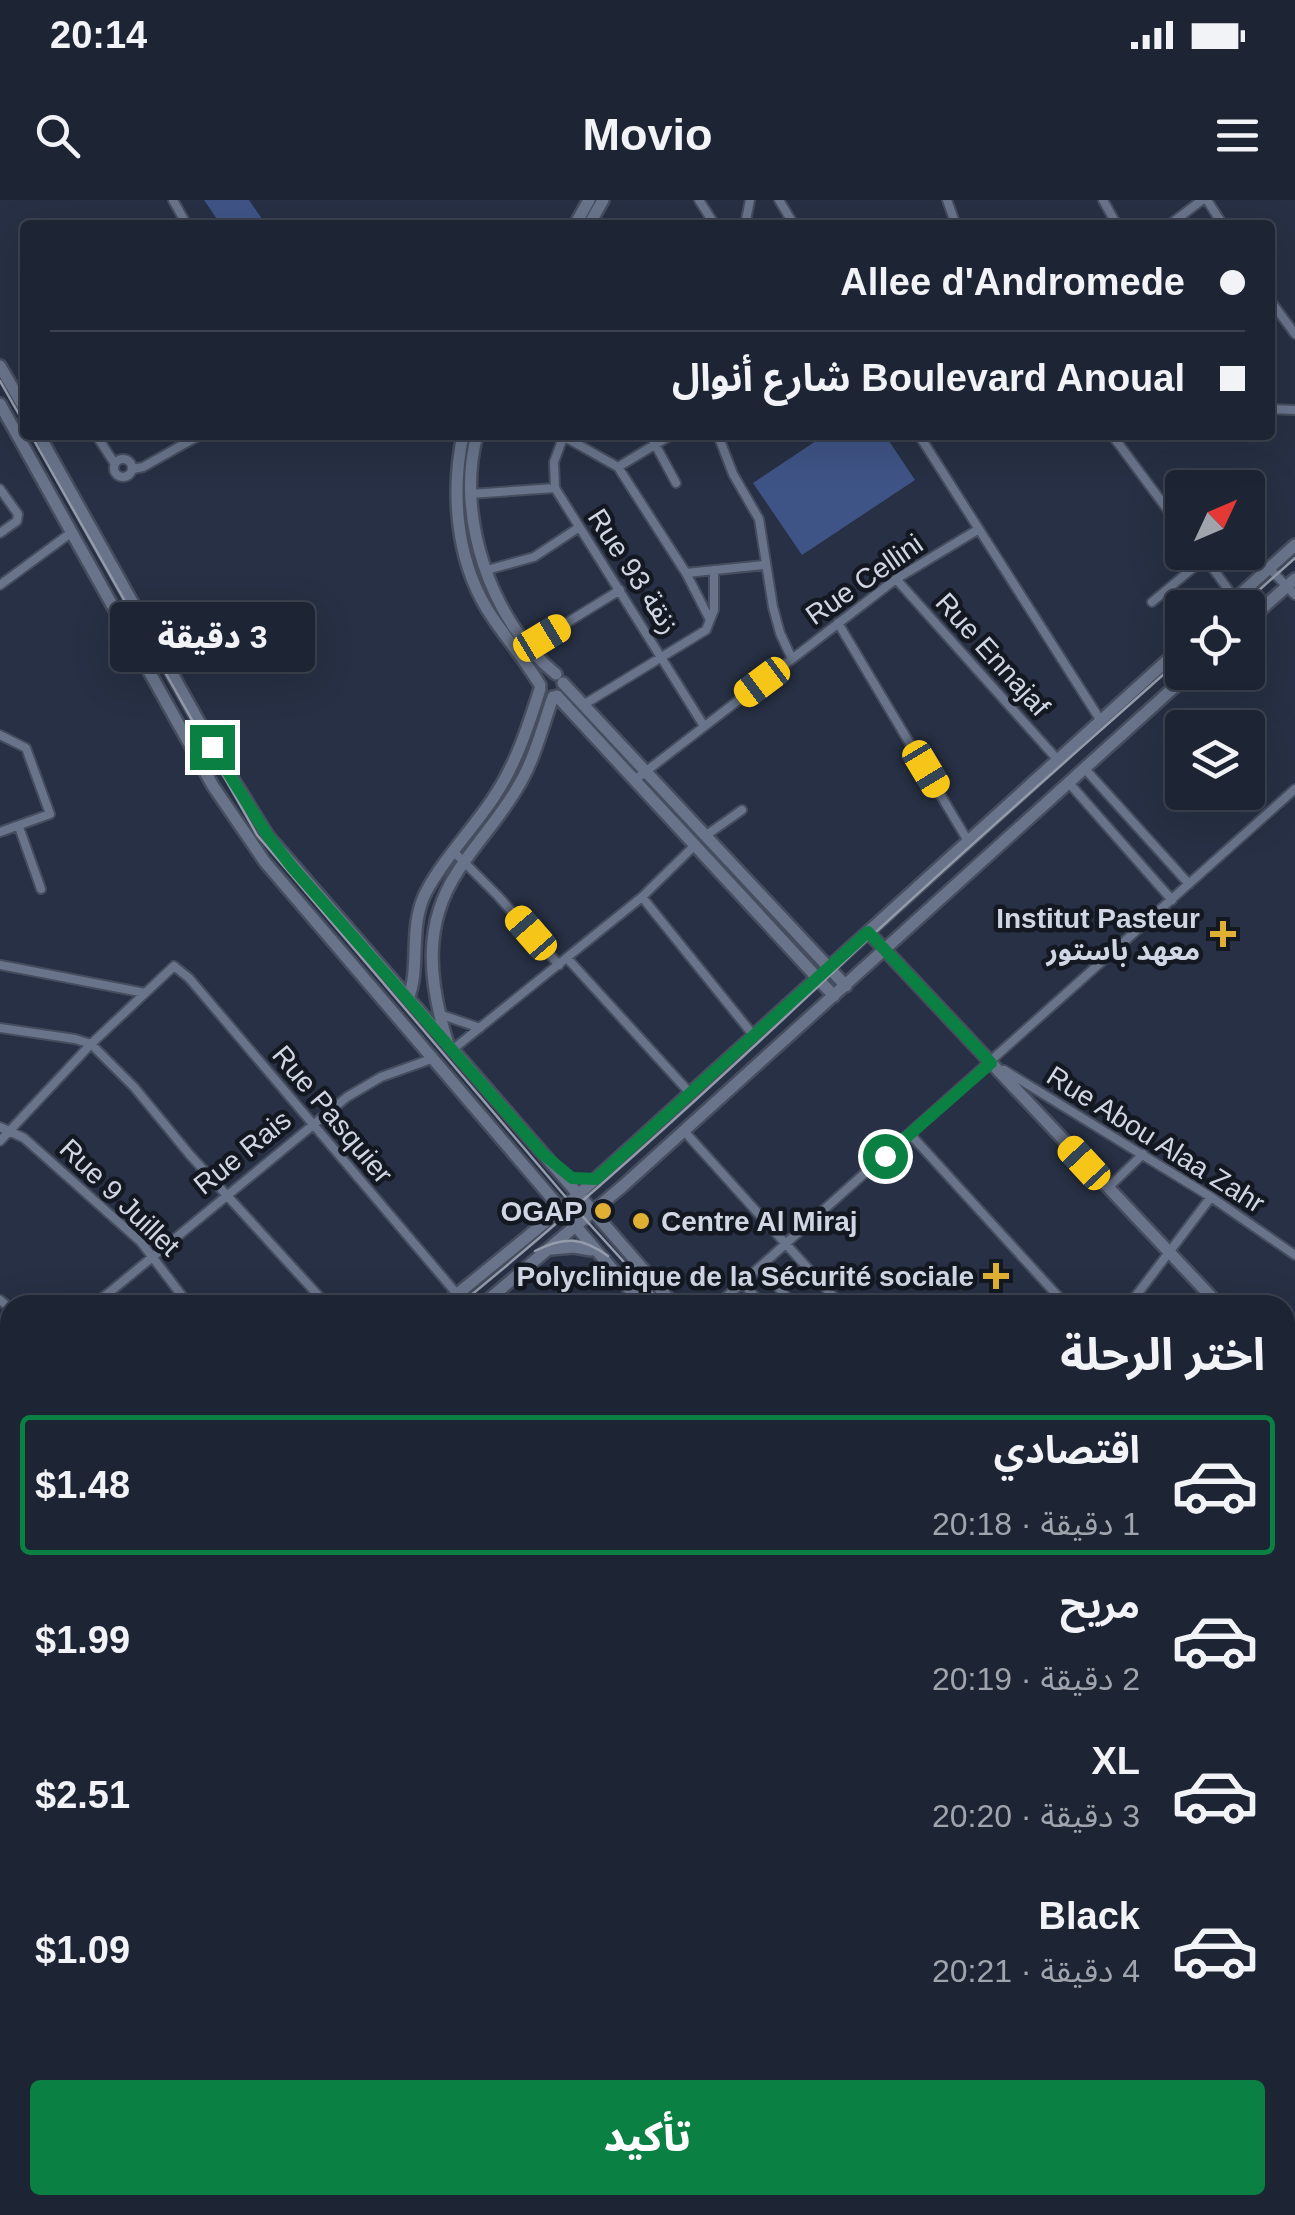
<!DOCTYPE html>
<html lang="ar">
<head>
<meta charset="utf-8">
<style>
  :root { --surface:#1d2433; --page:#2a303f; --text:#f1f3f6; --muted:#a0a4ac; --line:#3b414e; --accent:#0b8043 }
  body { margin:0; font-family:Helvetica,"Noto Sans Arabic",sans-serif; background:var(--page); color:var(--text); direction:rtl; height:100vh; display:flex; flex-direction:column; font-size:38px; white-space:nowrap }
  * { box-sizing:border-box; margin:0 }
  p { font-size:32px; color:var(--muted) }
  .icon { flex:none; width:55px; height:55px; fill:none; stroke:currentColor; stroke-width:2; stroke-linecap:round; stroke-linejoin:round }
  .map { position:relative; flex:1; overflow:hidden; direction:ltr }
  .side { position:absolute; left:0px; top:1095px; width:1295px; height:920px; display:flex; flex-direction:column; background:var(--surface); border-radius:30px 30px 0 0; box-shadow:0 10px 40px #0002,0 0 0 2px var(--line); direction:rtl }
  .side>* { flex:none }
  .banner { position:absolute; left:20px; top:20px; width:1255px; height:220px; border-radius:10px; box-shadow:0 10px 40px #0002,0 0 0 2px var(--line); direction:rtl; display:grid; align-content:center; height:220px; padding:0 30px; background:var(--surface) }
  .needle { width:65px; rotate:46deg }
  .fabs { position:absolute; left:1165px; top:270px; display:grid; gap:20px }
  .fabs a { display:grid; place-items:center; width:100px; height:100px; border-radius:10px; background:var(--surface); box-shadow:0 10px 40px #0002,0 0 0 2px var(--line); font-size:50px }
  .end { position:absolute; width:45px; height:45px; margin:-22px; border:12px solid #0b8043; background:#fff; box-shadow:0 0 0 5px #fff }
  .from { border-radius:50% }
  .bubble { position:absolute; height:70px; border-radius:10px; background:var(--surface); box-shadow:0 10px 40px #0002,0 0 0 2px var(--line); font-size:32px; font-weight:800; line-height:70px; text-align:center; direction:rtl }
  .car { position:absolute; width:30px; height:60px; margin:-30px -15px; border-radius:12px; box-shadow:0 0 8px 2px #0007; background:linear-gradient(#f5c518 24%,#345 0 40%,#f5c518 0 76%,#345 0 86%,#f5c518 0) }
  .banner b { display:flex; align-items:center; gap:35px; height:95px; font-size:38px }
  .banner b+b { border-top:2px solid var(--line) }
  .banner i { width:25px; height:25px; background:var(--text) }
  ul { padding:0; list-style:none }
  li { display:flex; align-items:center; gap:30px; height:140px; margin:0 20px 15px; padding:0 10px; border:5px solid transparent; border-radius:10px }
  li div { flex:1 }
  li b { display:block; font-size:38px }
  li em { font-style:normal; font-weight:800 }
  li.current { border-color:var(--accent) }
  li>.icon { width:90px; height:90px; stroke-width:1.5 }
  h2 { padding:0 30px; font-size:45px; line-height:120px }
  .primary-button { display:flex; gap:20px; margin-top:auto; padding:20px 30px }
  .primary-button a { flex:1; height:115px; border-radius:10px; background:var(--accent); color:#fff; font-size:40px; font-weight:800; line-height:115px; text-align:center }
  .status { display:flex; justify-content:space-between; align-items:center; height:70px; padding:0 50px; background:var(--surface); direction:ltr }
  .status svg { height:28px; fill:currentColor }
  header { display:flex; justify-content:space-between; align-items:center; height:130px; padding:0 30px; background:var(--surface); font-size:45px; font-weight:800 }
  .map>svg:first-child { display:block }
  .green { fill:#3f5486 }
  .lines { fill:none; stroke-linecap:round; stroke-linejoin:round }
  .street-casing { stroke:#464d5e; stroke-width:12 }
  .secondary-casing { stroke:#464d5e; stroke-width:16 }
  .street { stroke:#69748b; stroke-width:8 }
  .secondary { stroke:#69748b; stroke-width:11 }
  .tram { stroke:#949bab; stroke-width:2.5 }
  .rail-casing { stroke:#949bab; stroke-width:6 }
  .rail { stroke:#141821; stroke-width:2.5; stroke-dasharray:8; stroke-linecap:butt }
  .route { stroke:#0b8043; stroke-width:12 }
  .poi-dot { fill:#e0b034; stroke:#141821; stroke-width:4 }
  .labels { text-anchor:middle; stroke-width:9; stroke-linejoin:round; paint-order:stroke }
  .street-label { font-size:28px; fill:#d0d6e3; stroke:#141821 }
  .poi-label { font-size:28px; font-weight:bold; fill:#d0d6e3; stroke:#141821; text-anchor:end }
</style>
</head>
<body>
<div class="status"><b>20:14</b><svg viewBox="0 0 49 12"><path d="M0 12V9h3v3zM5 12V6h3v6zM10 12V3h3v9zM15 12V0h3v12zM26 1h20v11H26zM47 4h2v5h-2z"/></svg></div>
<header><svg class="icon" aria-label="menu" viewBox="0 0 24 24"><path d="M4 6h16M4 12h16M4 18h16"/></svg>Movio<svg class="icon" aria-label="search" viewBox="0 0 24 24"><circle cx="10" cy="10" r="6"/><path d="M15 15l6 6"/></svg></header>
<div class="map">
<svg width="1295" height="2015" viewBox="0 0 1295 2015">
  <rect width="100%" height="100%" fill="#273044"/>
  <path class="green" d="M204,0h45l17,25h-45z
    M825,235h60l30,45 -113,75 -49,-72z"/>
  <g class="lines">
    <defs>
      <path id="street" d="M173,0l14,25
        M699,0l16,25
        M779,0l15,25
        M947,0l9,25
        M1103,0l14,25
        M1207,0l16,25
        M745,25l5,-25
        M1169,25l33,-25
        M1270,100l25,34
        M1270,209l25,1
        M96,235l19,29
        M564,235l-10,27 1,26 149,238
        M650,235l26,48
        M718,235l15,39 26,45 14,88 7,26 12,26
        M919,235l182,286
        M1112,235l70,94
        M563,236l55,31 68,106 23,45
        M114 268a9 9 0 1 1 18 0a9 9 0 1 1-18 0Z
        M618,267l53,-32
        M133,269l10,-2 57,-32
        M0,289l18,25 -1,7 -17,12
        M470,294l85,-6
        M1201,352l34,47
        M1269,368l26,27
        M487,370l47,-13 44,-29
        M686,373l79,-8
        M896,379l161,180
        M0,385l72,-53
        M1152,402l53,-44
        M838,423l130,218
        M529,446l91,-56
        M583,505l123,-75 8,-20v-40
        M0,535l26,13 24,66 -50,18
        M1085,569l104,115
        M636,579l260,-200 83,-50
        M1069,583l103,117
        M19,627l22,62
        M705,636l37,-26
        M454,652l44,44 61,69
        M642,697l112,139
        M567,758l123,135
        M0,765l145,28
        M439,814l41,14
        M0,828l75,11 16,5 43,43 56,68 137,150
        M452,850l190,-153 53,-52
        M1004,870l207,127 84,58
        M0,927l24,11 117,104 48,63
        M684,931l157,174
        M910,934l156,171
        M0,941l91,-97 83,-78 15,12 268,316
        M1108,988l35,-34
        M760,1067l34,38
        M742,1083l21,22
        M0,1100l10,8
        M238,1100l4,5
        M94,1105l253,-208 34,-20 53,-19
        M717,1105l578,-516
        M1129,1105l82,-108
        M0,1234l10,9
        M1285,1307l10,-11
        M1285,1335l10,10
        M0,1365l10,9
        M0,1467l10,-7
        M0,1489l10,8
        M1285,1507l10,-10
        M1285,1526l10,7
        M1285,1626l10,10
        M0,1684l10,-7
        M0,1719l10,6
        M1285,1740l10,-23
        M0,1769l10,5
        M0,1839l10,11
        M1285,1952l10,15
        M152,2005l9,10
        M313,2005l9,10
        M441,2005l10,10
        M472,2005l20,10
        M560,2005l19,10
        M709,2005l16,10
        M887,2005l9,10
        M1184,2005l7,10
        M0,2006l8,9
        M286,2015l9,-10
        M904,2015l8,-10
        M1018,2015l8,-10
        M1119,2015l6,-10"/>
      <path id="secondary" d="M575,25l14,-25
        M589,25l14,-25
        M0,166l25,43
        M0,204l213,382 52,76 378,443
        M39,235l174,312 55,89 406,469
        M463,235c-12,57 -7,123 24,174 16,26 37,49 53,76
        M477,235c-22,80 14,187 79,239
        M1225,408l70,-63
        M1248,421l47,-42
        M563,483l283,303
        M557,496l277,300
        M868,732l351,373
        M408,799c13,-32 0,-72 18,-107 18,-34 47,-63 68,-95 22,-33 34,-70 46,-108
        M447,841c-18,-59 -25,-116 11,-170 18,-28 41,-52 58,-81 18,-28 26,-62 37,-93
        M551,1049l23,-2 17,3
        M444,1105l133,-109 605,-549
        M482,1105l142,-120 567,-513
        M1285,1175l10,10
        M0,1385l10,-4
        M0,1413l10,-5
        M1285,1788l10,13
        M1285,1829l10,14"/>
    </defs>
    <use href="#street" class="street-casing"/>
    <use href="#secondary" class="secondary-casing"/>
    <use href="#street" class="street"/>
    <use href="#secondary" class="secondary"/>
    <path class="tram" d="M0,181l25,44
      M31,235l226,400 318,373 88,97
      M1239,408l56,-50
      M535,1051c29,-15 47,-14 73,5
      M459,1105c135,-110 264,-228 390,-348 109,-102 222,-200 333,-299
      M0,1397l10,-5
      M1285,1813l10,12"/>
    <defs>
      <path id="rail" d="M0,1752l10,4
        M508,2005l20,10"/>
    </defs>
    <use href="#rail" class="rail-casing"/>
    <use href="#rail" class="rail"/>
  </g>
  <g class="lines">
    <path class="route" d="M212,547l56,89 24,31 251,287 29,24 24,1 272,-247 123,131 -106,93"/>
  </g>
  <g class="poi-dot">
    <path d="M1218 719h10v10h10v10h-10v10h-10v-10h-10v-10h10z"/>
    <circle cx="603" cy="1011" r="10"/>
    <circle cx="641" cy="1021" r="10"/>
    <path d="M991 1061h10v10h10v10h-10v10h-10v-10h-10v-10h10z"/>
  </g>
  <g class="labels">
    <g class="street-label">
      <text transform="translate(634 371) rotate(57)" y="10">Rue 93 زنقة</text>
      <text transform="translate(864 379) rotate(-35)" y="10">Rue Cellini</text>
      <text transform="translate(993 454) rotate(48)" y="10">Rue Ennajaf</text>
      <text transform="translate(333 914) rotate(50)" y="10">Rue Pasquier</text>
      <text transform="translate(1156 939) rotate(32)" y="10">Rue Abou Alaa Zahr</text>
      <text transform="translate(242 952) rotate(-39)" y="10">Rue Rais</text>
      <text transform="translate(120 997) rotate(44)" y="10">Rue 9 Juillet</text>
    </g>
    <g class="poi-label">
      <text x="1200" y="728">Institut Pasteur<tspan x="1200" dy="32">معهد باستور</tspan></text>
      <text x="583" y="1021">OGAP</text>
      <text x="661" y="1031" text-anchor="start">Centre Al Miraj</text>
      <text x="974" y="1086">Polyclinique de la Sécurité sociale</text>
    </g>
  </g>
</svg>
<div class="fabs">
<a><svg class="needle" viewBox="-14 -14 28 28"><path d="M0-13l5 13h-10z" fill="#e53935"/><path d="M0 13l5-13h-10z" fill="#a0a4ac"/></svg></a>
<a><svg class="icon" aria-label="locate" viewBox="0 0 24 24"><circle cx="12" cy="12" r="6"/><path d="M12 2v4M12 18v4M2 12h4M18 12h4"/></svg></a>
<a><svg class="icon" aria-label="layers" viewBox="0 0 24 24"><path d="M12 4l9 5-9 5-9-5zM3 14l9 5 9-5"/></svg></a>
</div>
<i class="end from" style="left:885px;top:956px"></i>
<i class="end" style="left:212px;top:547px"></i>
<div class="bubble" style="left:110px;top:402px;width:205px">3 دقيقة</div>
<i class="car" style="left:542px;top:438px;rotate:59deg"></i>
<i class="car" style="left:762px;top:482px;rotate:233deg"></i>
<i class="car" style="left:926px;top:569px;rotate:149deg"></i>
<i class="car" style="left:531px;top:733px;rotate:319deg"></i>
<i class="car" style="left:1084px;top:963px;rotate:317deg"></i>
<div class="banner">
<b><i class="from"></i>Allee d'Andromede</b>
<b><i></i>Boulevard Anoual شارع أنوال</b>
</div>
<section class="side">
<h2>اختر الرحلة</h2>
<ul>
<li class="current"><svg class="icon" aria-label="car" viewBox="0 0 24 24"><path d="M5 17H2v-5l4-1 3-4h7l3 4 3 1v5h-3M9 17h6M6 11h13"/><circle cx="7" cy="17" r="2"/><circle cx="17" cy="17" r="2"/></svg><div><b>اقتصادي</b><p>1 دقيقة · 20:18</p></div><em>$1.48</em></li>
<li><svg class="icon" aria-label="car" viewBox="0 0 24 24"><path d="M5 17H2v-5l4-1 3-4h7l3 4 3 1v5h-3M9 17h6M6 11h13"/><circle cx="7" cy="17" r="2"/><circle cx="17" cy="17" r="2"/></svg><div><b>مريح</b><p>2 دقيقة · 20:19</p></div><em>$1.99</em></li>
<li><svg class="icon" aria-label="car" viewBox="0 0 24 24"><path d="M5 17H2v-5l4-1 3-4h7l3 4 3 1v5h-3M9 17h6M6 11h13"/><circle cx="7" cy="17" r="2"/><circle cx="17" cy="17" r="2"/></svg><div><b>XL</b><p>3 دقيقة · 20:20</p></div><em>$2.51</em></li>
<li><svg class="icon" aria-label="car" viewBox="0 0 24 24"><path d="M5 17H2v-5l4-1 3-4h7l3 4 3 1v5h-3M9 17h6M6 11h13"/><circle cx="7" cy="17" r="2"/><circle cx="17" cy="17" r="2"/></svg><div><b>Black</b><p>4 دقيقة · 20:21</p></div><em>$1.09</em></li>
</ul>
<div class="primary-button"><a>تأكيد</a></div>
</section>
</div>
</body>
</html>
